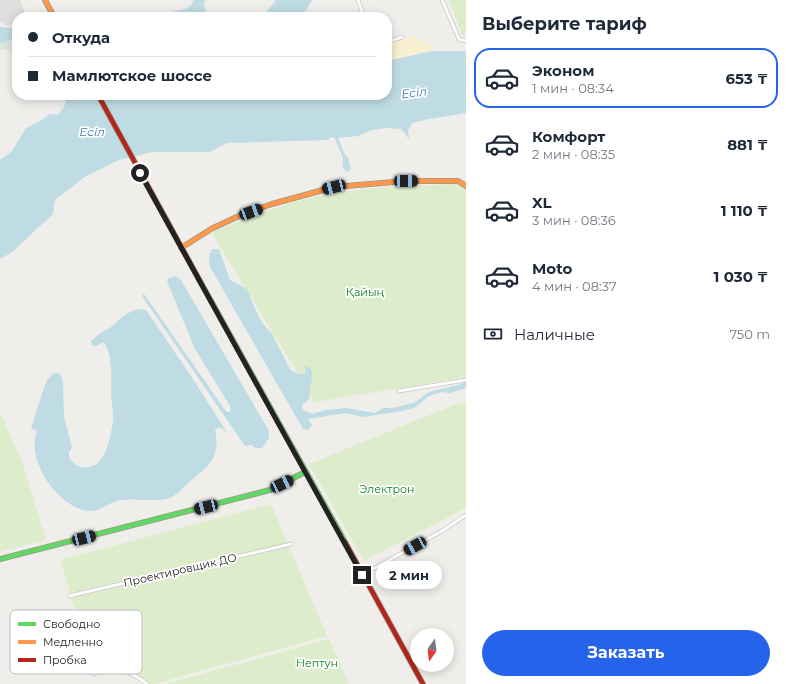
<!DOCTYPE html>
<html lang="ru">
<head>
<meta charset="utf-8">
<style>
  :root { --surface:#fff; --page:#f6f6f7; --text:#1f2937; --muted:#747a83; --line:#e0e1e3; --accent:#2563eb }
  body { margin:0; font-family:Montserrat,sans-serif; background:var(--page); color:var(--text); height:100vh; display:flex; flex-direction:column; font-size:15px; white-space:nowrap }
  * { box-sizing:border-box; margin:0 }
  p { font-size:13px; color:var(--muted) }
  .icon { flex:none; width:22px; height:22px; fill:none; stroke:currentColor; stroke-width:2; stroke-linecap:round; stroke-linejoin:round }
  .map { position:relative; flex:1; overflow:hidden }
  .drawer { display:flex; flex-direction:column; background:var(--surface); width:320px }
  .drawer>* { flex:none }
  .hud { position:absolute; left:12px; top:12px; width:380px; height:88px; border-radius:16px; box-shadow:0 2px 10px #0003; display:grid; align-content:center; height:88px; padding:0 16px; background:var(--surface) }
  .needle { width:26px; rotate:194deg }
  .tools { position:absolute; left:410px; top:628px; display:grid; gap:8px }
  .tools a { display:grid; place-items:center; width:44px; height:44px; border-radius:50%; background:var(--surface); box-shadow:0 2px 10px #0003; font-size:20px }
  .end { position:absolute; width:18px; height:18px; margin:-9px; border:5px solid #222; background:#fff; box-shadow:0 0 0 2px #fff }
  .from { border-radius:50% }
  .bubble { position:absolute; height:28px; border-radius:14px; background:var(--surface); box-shadow:0 2px 10px #0003; font-size:13px; font-weight:700; line-height:28px; text-align:center }
  .car { position:absolute; width:12px; height:24px; margin:-12px -6px; border-radius:5px; box-shadow:0 0 3px 1px #0007; background:linear-gradient(#222 24%,#8ab4d8 0 40%,#222 0 76%,#8ab4d8 0 86%,#222 0) }
  .hud b { display:flex; align-items:center; gap:14px; height:38px; font-size:15px }
  .hud b+b { border-top:1px solid var(--line) }
  .hud i { width:10px; height:10px; background:var(--text) }
  ul { padding:0; list-style:none }
  li { display:flex; align-items:center; gap:12px; height:60px; margin:0 8px 6px; padding:0 8px; border:2px solid transparent; border-radius:16px }
  li div { flex:1 }
  li b { display:block; font-size:15px }
  li em { font-style:normal; font-weight:700 }
  li.active { border-color:var(--accent) }
  li>.icon { width:36px; height:36px; stroke-width:1.5 }
  h2 { padding:0 16px; font-size:18px; line-height:48px }
  .pay { display:flex; align-items:center; gap:10px; height:44px; padding:0 16px; font-size:15px }
  .pay p { margin-inline-start:auto }
  .button { display:flex; gap:8px; margin-top:auto; padding:8px 16px }
  .button a { flex:1; height:46px; border-radius:24px; background:var(--accent); color:#fff; font-size:16px; font-weight:700; line-height:46px; text-align:center }
  main { display:flex; flex:1; min-height:0 }
  .map>svg:first-child { display:block }
  .residential { fill:#dfdedc }
  .grass { fill:#ddeccb }
  .wetland { fill:#d9e6de }
  .sand { fill:#f8f0d0 }
  .water { fill:#bfdbe3 }
  .lines { fill:none; stroke-linecap:round; stroke-linejoin:round }
  .street-casing { stroke:#c9c8c7; stroke-width:4.5 }
  .fast-casing { stroke:#999a82; stroke-width:6 }
  .slow-casing { stroke:#999a82; stroke-width:6 }
  .jam-casing { stroke:#999a82; stroke-width:6 }
  .street { stroke:#fdfcfc; stroke-width:3 }
  .fast { stroke:#63d668; stroke-width:4.5 }
  .slow { stroke:#ff974d; stroke-width:4.5 }
  .jam { stroke:#b3261e; stroke-width:4.5 }
  .route { stroke:#222; stroke-width:5 }
  .labels { text-anchor:middle; stroke-width:3.5; stroke-linejoin:round; paint-order:stroke }
  .park-label { font-size:11px; fill:#0c8416; stroke:#fff }
  .street-label { font-size:11px; fill:#222; stroke:#fff }
  .water-label { font-size:12px; font-style:italic; fill:#4a7aab; stroke:#fff }
  .key { fill:#fff; stroke:#bdbdbd; stroke-width:1 }
  .key-label { font-size:11px; fill:#222 }
</style>
</head>
<body>
<main>
<div class="map">
<svg width="466" height="684" viewBox="0 0 466 684">
  <rect width="100%" height="100%" fill="#f0eeeb"/>
  <path class="residential" d="M0,0h20l6,17h-9v5l-10,4 -7,-5z"/>
  <path class="grass" d="M449,0h17v34l-4,1z
    M457,184l9,6v187l-151,25 -103,-169c39,-17 80,-33 123,-40 40,-7 81,-7 122,-9z
    M466,402v106l-102,53 -55,-97 145,-59z
    M0,412l22,50 24,78 -46,12z
    M271,504l56,132 -173,48c-6,0 -9,-5 -14,-8 -15,-9 -30,-8 -46,-5l-34,-111z
    M329,639l20,45h-184z"/>
  <path class="wetland" d="M11,39c8,4 6,10 6,18h-4l-4,-8 -9,1v-7z"/>
  <path class="sand" d="M412,36l22,10 -2,5 -45,10v-17z"/>
  <path class="water" d="M194,0h11c-2,8 0,11 5,17h-41l5,-6c9,-1 16,-2 20,-11z
    M276,0h36l-10,17h-43l8,-6z
    M14,26h3v18c-8,-8 -7,-2 -17,-1v-16l9,1z
    M432,51h34v62l-37,6 -17,4 -4,8 1,9 -4,-7 -4,-4 -14,-1 -15,2 -14,6 -20,2 7,17 3,2 3,13 -4,2c-5,-4 -5,-8 -4,-14l-9,-21h-3l-3,3 -101,3 -17,9h-58l-33,8 -33,16 -31,24 -2,14 -42,39 -11,6v-99l12,-9 14,-23 16,-8 7,-6 9,1 6,-8 4,-12h319v-34z
    M212,249h7l11,31 17,9c6,14 11,33 24,43l19,37c5,4 9,6 15,5v-8c12,2 6,15 5,23 -1,4 1,6 -1,10 -1,2 -5,4 -7,6l1,5 9,4 14,-4 21,-2 28,5 8,-5h10l23,-6 11,-9 9,-3 23,-5 7,-4v7l-16,5 -9,-1 -12,4 -15,12 -12,3 -39,6 -17,-4 -38,6 4,6 -4,5 -5,-1 -93,-162 -1,-12z
    M176,276l5,4 88,151v7l-7,10h-6l-5,-3 -6,1 -103,-150 2,-2 81,116 2,2h3l1,-2 -1,-4 -36,-59 -25,-61 -2,-6 2,-2z
    M140,309l6,1 45,66 37,58 -6,-6 -4,-1 -3,4c7,27 -9,37 -27,52 -6,6 -13,14 -22,16 -15,3 -31,-1 -46,1 -11,2 -18,11 -31,11 -30,-2 -64,-51 -52,-80l-6,-3 13,-40 3,-8 7,-7h5l3,4 1,5 1,34 8,32 -3,4v5c2,2 3,5 6,7 3,3 9,4 14,3 17,-2 22,-32 24,-46 1,-9 -2,-18 -2,-28 1,-14 1,-40 -7,-51l-8,4h-4l-1,-5 9,-8 10,-5 13,-12 9,-5z"/>
  <g class="lines">
    <defs>
      <path id="street" d="M358,0l6,17
        M442,0l17,39 7,2
        M387,42l15,-5
        M399,391l67,-11
        M362,575l80,-44 24,-16
        M69,596l222,-52
        M93,674c24,-5 34,-6 54,10"/>
      <path id="fast" d="M201,283l144,259
        M0,559l270,-69 35,-18"/>
      <path id="slow" d="M45,0l9,17
        M181,248l30,-19 30,-14 31,-11 62,-17 72,-6h52l8,5"/>
      <path id="jam" d="M98,95l103,188
        M345,542l78,142"/>
    </defs>
    <use href="#street" class="street-casing"/>
    <use href="#fast" class="fast-casing"/>
    <use href="#slow" class="slow-casing"/>
    <use href="#jam" class="jam-casing"/>
    <use href="#street" class="street"/>
    <use href="#fast" class="fast"/>
    <use href="#slow" class="slow"/>
    <use href="#jam" class="jam"/>
  </g>
  <g class="lines">
    <path class="route" d="M140,173l222,402"/>
  </g>
  <g class="labels">
    <g class="park-label">
      <text x="365" y="296">Қайың</text>
      <text x="387" y="493">Электрон</text>
      <text x="317" y="667">Нептун</text>
    </g>
    <g class="street-label">
      <text transform="translate(180 570) rotate(-13)" y="4">Проектировщик ДО</text>
    </g>
    <g class="water-label">
      <text transform="translate(414 93) rotate(-7)" y="4">Есіл</text>
      <text x="92" y="136">Есіл</text>
    </g>
  </g>
  <rect x="10" y="610" width="132" height="64" rx="6" class="key"/>
  <rect x="18" y="622" width="18" height="4" fill="#63d668"/>
  <rect x="18" y="640" width="18" height="4" fill="#ff974d"/>
  <rect x="18" y="658" width="18" height="4" fill="#b3261e"/>
  <g class="key-label">
    <text x="43" y="628">Свободно</text>
    <text x="43" y="646">Медленно</text>
    <text x="43" y="664">Пробка</text>
  </g>
</svg>
<div class="tools">
<a><svg class="needle" viewBox="-14 -14 28 28"><path d="M0-13l5 13h-10z" fill="#e53935"/><path d="M0 13l5-13h-10z" fill="#747a83"/></svg></a>
</div>
<i class="end from" style="left:140px;top:173px"></i>
<i class="end" style="left:362px;top:575px"></i>
<div class="bubble" style="left:376px;top:561px;width:66px">2 мин</div>
<i class="car" style="left:406px;top:181px;rotate:90deg"></i>
<i class="car" style="left:334px;top:187px;rotate:256deg"></i>
<i class="car" style="left:251px;top:212px;rotate:70deg"></i>
<i class="car" style="left:282px;top:484px;rotate:65deg"></i>
<i class="car" style="left:206px;top:507px;rotate:256deg"></i>
<i class="car" style="left:84px;top:538px;rotate:76deg"></i>
<i class="car" style="left:415px;top:546px;rotate:241deg"></i>
<div class="hud">
<b><i class="from"></i>Откуда</b>
<b><i></i>Мамлютское шоссе</b>
</div>
</div>
<section class="drawer">
<h2>Выберите тариф</h2>
<ul>
<li class="active"><svg class="icon" aria-label="car" viewBox="0 0 24 24"><path d="M5 17H2v-5l4-1 3-4h7l3 4 3 1v5h-3M9 17h6M6 11h13"/><circle cx="7" cy="17" r="2"/><circle cx="17" cy="17" r="2"/></svg><div><b>Эконом</b><p>1 мин · 08:34</p></div><em>653 ₸</em></li>
<li><svg class="icon" aria-label="car" viewBox="0 0 24 24"><path d="M5 17H2v-5l4-1 3-4h7l3 4 3 1v5h-3M9 17h6M6 11h13"/><circle cx="7" cy="17" r="2"/><circle cx="17" cy="17" r="2"/></svg><div><b>Комфорт</b><p>2 мин · 08:35</p></div><em>881 ₸</em></li>
<li><svg class="icon" aria-label="car" viewBox="0 0 24 24"><path d="M5 17H2v-5l4-1 3-4h7l3 4 3 1v5h-3M9 17h6M6 11h13"/><circle cx="7" cy="17" r="2"/><circle cx="17" cy="17" r="2"/></svg><div><b>XL</b><p>3 мин · 08:36</p></div><em>1 110 ₸</em></li>
<li><svg class="icon" aria-label="car" viewBox="0 0 24 24"><path d="M5 17H2v-5l4-1 3-4h7l3 4 3 1v5h-3M9 17h6M6 11h13"/><circle cx="7" cy="17" r="2"/><circle cx="17" cy="17" r="2"/></svg><div><b>Moto</b><p>4 мин · 08:37</p></div><em>1 030 ₸</em></li>
</ul>
<div class="pay"><svg class="icon" aria-label="cash" viewBox="0 0 24 24"><path d="M3 7h18v10H3z"/><circle cx="12" cy="12" r="2"/></svg>Наличные<p>750 m</p></div>
<div class="button"><a>Заказать</a></div>
</section>
</main>
</body>
</html>
